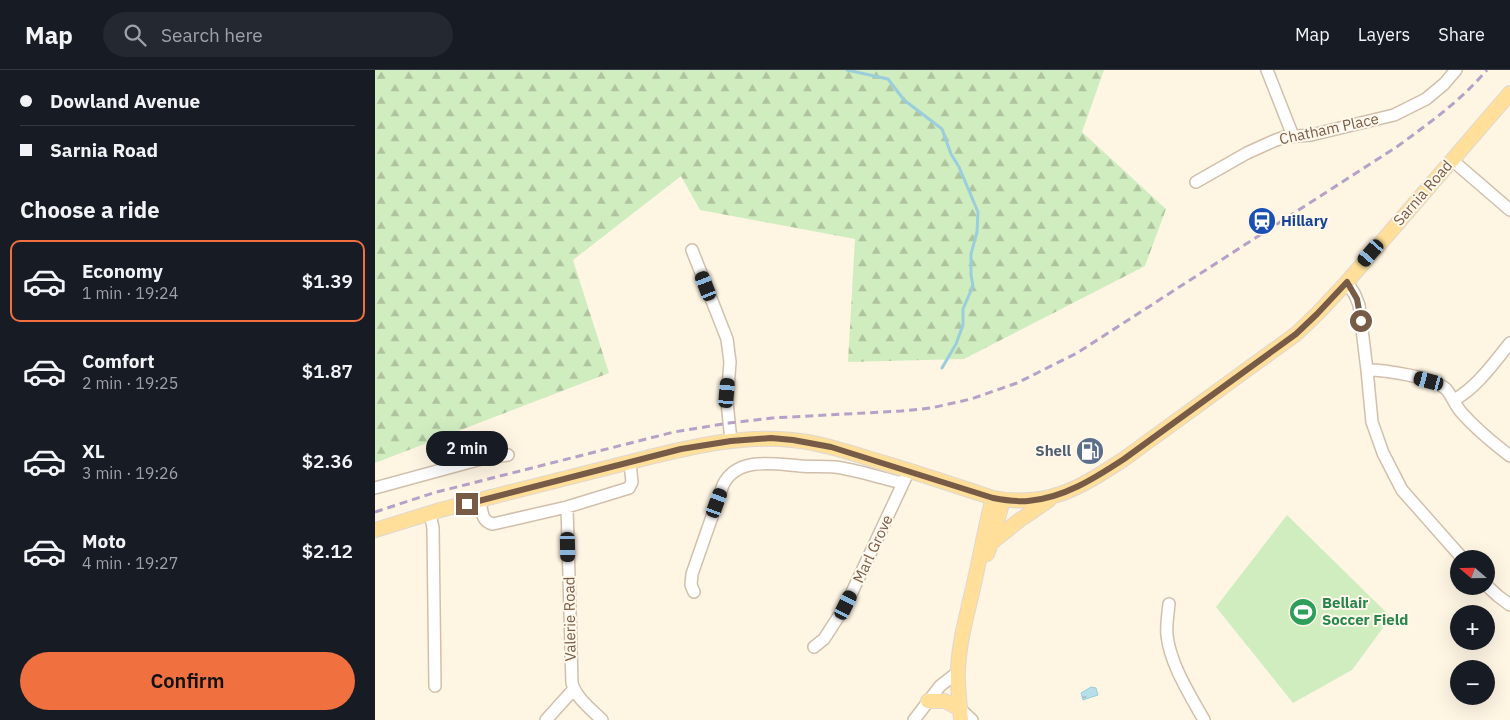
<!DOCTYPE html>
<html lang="en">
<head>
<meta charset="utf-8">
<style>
  :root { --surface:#171b24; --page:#242831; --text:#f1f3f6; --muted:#9ea1a6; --line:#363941; --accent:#f1703f }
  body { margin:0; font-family:"IBM Plex Sans",sans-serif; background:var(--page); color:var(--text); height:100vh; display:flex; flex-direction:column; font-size:19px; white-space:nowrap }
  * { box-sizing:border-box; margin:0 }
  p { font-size:16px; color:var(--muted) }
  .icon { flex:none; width:28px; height:28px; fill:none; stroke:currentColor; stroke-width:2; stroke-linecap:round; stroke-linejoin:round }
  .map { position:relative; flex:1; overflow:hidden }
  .panel { display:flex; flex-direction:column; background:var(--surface); width:375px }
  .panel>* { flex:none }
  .hud { display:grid; align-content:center; height:110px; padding:0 20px; background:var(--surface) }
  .needle { width:32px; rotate:290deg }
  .tools { position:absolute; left:1075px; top:480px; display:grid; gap:10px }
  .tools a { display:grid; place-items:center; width:45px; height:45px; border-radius:50%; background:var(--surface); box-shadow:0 5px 20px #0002; font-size:25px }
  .end { position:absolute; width:22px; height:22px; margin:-11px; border:6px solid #785b47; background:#fff; box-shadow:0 0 0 2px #fff }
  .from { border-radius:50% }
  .bubble { position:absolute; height:35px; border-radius:18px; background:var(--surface); box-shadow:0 5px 20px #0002; font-size:16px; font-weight:600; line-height:35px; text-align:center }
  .car { position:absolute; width:15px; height:30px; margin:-15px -8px; border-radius:6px; box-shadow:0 0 4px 1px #0007; background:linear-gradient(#222 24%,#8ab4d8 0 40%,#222 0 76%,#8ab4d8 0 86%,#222 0) }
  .hud b { display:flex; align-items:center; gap:18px; height:48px; font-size:19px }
  .hud b+b { border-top:1px solid var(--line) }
  .hud i { width:12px; height:12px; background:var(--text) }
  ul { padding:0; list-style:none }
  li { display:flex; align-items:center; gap:15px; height:82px; margin:0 10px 8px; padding:0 10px; border:2px solid transparent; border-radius:10px }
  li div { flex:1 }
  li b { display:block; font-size:19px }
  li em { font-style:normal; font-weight:600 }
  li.on { border-color:var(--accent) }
  li>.icon { width:45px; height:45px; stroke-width:1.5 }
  h2 { padding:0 20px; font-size:22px; line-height:60px }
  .primary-button { display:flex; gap:10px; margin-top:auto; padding:10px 20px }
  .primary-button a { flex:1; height:58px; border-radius:30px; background:var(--accent); color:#111; font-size:20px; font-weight:600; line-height:58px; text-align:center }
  header { display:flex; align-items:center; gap:30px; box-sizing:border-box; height:70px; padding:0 25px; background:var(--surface); border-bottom:1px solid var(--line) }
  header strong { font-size:24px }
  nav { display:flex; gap:28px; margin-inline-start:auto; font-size:18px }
  .search { width:350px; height:45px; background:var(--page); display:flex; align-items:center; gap:12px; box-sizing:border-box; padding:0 18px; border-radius:28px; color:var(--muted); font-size:19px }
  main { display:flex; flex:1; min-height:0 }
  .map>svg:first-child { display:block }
  .forest { fill:url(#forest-firs) }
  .park { fill:#d0edc0 }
  .water { fill:url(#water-ripples); stroke:#9bcedc }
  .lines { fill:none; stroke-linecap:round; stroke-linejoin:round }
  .stream { stroke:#9bcedc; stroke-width:3 }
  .minor-casing { stroke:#d2bfab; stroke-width:14 }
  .major-casing { stroke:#dfd8d3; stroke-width:16 }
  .minor { stroke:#fff; stroke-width:11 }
  .major { stroke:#ffdf99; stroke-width:14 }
  .rail { stroke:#b8a1c8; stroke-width:3; stroke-dasharray:8 5; stroke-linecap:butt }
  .route { stroke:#785b47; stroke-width:6 }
  .labels { text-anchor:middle; stroke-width:4; stroke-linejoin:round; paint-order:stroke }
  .street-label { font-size:15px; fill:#785b47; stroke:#fff8eb }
  .transit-label { font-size:15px; font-weight:bold; fill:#164399; stroke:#fff8eb; text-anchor:start }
  .service-label { font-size:15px; font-weight:bold; fill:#4e5e75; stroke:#fff8eb; text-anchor:end }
  .leisure-label { font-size:15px; font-weight:bold; fill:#27864d; stroke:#fff8eb; text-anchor:start }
</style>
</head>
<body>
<header>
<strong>Map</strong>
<div class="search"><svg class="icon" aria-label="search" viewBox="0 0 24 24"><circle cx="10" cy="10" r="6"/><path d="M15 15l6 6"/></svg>Search here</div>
<nav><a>Map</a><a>Layers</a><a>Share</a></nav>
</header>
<main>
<section class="panel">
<div class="hud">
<b><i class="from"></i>Dowland Avenue</b>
<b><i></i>Sarnia Road</b>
</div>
<h2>Choose a ride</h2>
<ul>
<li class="on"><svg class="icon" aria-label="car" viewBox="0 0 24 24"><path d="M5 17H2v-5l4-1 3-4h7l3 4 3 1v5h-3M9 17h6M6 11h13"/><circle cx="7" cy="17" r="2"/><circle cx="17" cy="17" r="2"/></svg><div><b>Economy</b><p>1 min · 19:24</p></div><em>$1.39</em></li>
<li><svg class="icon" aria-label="car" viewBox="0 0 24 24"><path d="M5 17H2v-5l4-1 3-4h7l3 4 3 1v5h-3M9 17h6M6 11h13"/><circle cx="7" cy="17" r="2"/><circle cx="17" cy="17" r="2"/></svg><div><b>Comfort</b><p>2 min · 19:25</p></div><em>$1.87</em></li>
<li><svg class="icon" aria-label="car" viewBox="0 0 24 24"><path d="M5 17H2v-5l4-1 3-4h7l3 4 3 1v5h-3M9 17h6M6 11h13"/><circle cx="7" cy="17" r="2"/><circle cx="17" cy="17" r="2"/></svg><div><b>XL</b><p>3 min · 19:26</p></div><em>$2.36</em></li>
<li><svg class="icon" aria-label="car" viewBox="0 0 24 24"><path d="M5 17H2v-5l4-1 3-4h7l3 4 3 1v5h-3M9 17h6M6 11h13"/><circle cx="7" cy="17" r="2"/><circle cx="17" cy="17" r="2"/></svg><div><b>Moto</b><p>4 min · 19:27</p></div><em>$2.12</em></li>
</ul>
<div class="primary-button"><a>Confirm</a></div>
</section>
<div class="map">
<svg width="1135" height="650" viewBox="0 0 1135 650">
  <defs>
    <pattern id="forest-firs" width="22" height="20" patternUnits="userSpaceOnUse" patternTransform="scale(1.25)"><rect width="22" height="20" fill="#d0edc0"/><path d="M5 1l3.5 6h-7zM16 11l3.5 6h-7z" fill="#aec39e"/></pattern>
    <pattern id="water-ripples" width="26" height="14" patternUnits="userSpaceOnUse" patternTransform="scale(1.25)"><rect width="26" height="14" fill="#b6dfe9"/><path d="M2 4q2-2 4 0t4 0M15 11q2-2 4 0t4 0" fill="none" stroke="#99b8bf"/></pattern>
  </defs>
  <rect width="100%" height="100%" fill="#fef5e3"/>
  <path class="forest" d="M0,0h729l-22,62 84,77 -21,57 -181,93 -116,3 7,-123 -155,-29 -19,-34 -108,84 36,113 -234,90z"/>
  <path class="park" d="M912,445l104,102 -39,53 -59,33 -77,-96z"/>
  <path class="water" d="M716,617l5,1 2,7 -15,5 -2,-7z"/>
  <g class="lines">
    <path class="stream" d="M472,0l41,9 16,21 38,29 9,25 8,13 19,45 -1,20 -6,22v21l2,11 -10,23v16l-7,19 -14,24"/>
    <defs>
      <path id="minor" d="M892,0l26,66
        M1077,90l58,50
        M821,112l51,-29 29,-13 9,-3 26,-2 83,-20 32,-16 18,-15 12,-14
        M317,180l35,89 3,23 -3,40 4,39
        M972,212l8,13 4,10 8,65 5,52 11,31 19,37 61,69
        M992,300c19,0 65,7 79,19 6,7 9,16 15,23 14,16 32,31 49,44
        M1079,330c23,-13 39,-36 56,-57
        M0,418l110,-30 23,-3
        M105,430c2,10 1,22 13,24l74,-17 62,-19 3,-6 -2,-19
        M192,437l5,176c4,15 19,26 30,37
        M55,443l3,15 2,158
        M1111,515l12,11 12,9
        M319,522l-3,-7 1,-11 31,-89c14,-29 51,-21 77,-19 12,1 23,0 35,1 23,3 45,11 68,16
        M794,534c-1,10 -3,21 -2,31 3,29 23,60 37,85
        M439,577l10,-8 22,-34 60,-128
        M585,639l12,11
        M171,650l28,-31
        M539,650l26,-34 18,-14"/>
      <path id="major" d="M0,460l65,-20 214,-54c45,-11 92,-21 138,-16 32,3 62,14 92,23 37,11 73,23 109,35 55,10 87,-10 131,-39l172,-125 21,-20 30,-32 163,-189
        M616,473l26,-21 32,-22
        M612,484l4,-11 12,-43
        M553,631h17l15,8
        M586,650c-1,-17 -4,-33 -3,-50 1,-28 9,-55 15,-82 7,-30 12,-60 20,-90"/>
    </defs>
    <use href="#minor" class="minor-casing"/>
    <use href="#major" class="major-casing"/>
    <use href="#minor" class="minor"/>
    <use href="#major" class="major"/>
    <path class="rail" d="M0,442l58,-19 241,-61 55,-9 43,-5 129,-7 30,-3 40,-9 46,-16 60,-30 321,-207c34,-25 61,-44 89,-76"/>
  </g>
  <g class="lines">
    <path class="route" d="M92,434l214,-55 50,-8 40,-3 22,2 38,7 162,51c11,2 23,4 35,3 36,-3 67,-23 96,-42l172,-125 21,-20 30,-32 10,17 4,22"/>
  </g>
  <defs>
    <symbol id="station-disc" viewBox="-11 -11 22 22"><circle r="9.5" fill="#1a4fb4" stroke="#fff8eb"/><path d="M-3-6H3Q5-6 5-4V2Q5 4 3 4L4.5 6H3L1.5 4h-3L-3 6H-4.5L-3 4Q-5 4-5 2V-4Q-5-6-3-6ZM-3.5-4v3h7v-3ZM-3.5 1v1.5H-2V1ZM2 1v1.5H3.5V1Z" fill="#fff"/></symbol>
    <symbol id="fuel-disc" viewBox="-11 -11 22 22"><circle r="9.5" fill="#5c6f8a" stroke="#fff8eb"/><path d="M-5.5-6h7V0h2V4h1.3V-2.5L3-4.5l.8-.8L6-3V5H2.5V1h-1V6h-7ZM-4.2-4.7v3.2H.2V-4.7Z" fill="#fff"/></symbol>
    <symbol id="stadium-disc" viewBox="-11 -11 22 22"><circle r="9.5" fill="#2e9e5b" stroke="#fff8eb"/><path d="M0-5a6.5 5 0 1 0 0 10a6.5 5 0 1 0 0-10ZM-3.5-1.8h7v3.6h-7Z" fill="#fff"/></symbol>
  </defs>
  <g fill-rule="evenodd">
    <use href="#station-disc" x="871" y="135" width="32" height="32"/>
    <use href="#fuel-disc" x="699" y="365" width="32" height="32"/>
    <use href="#stadium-disc" x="912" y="526" width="32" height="32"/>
  </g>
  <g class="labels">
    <g class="street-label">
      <text transform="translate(954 59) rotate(-12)" y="5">Chatham Place</text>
      <text transform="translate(1048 123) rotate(-49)" y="5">Sarnia Road</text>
      <text transform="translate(498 479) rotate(-65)" y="5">Marl Grove</text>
      <text transform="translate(195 549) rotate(-91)" y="5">Valerie Road</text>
    </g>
    <g class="transit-label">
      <text x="906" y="156">Hillary</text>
    </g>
    <g class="service-label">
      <text x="696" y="386">Shell</text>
    </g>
    <g class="leisure-label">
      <text x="947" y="538">Bellair<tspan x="947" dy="17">Soccer Field</tspan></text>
    </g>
  </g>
</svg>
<div class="tools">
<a><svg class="needle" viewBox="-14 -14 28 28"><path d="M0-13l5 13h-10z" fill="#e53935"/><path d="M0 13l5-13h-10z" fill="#9ea1a6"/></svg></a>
<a>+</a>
<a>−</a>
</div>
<i class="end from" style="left:986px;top:251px"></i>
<i class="end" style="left:92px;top:434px"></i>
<div class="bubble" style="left:51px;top:361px;width:82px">2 min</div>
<i class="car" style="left:996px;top:183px;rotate:221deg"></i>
<i class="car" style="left:331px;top:216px;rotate:339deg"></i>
<i class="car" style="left:1054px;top:311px;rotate:285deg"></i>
<i class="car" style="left:352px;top:323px;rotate:5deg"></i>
<i class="car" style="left:342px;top:433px;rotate:20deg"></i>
<i class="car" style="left:193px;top:477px;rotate:179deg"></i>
<i class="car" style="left:471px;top:535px;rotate:26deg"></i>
</div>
</main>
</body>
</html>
